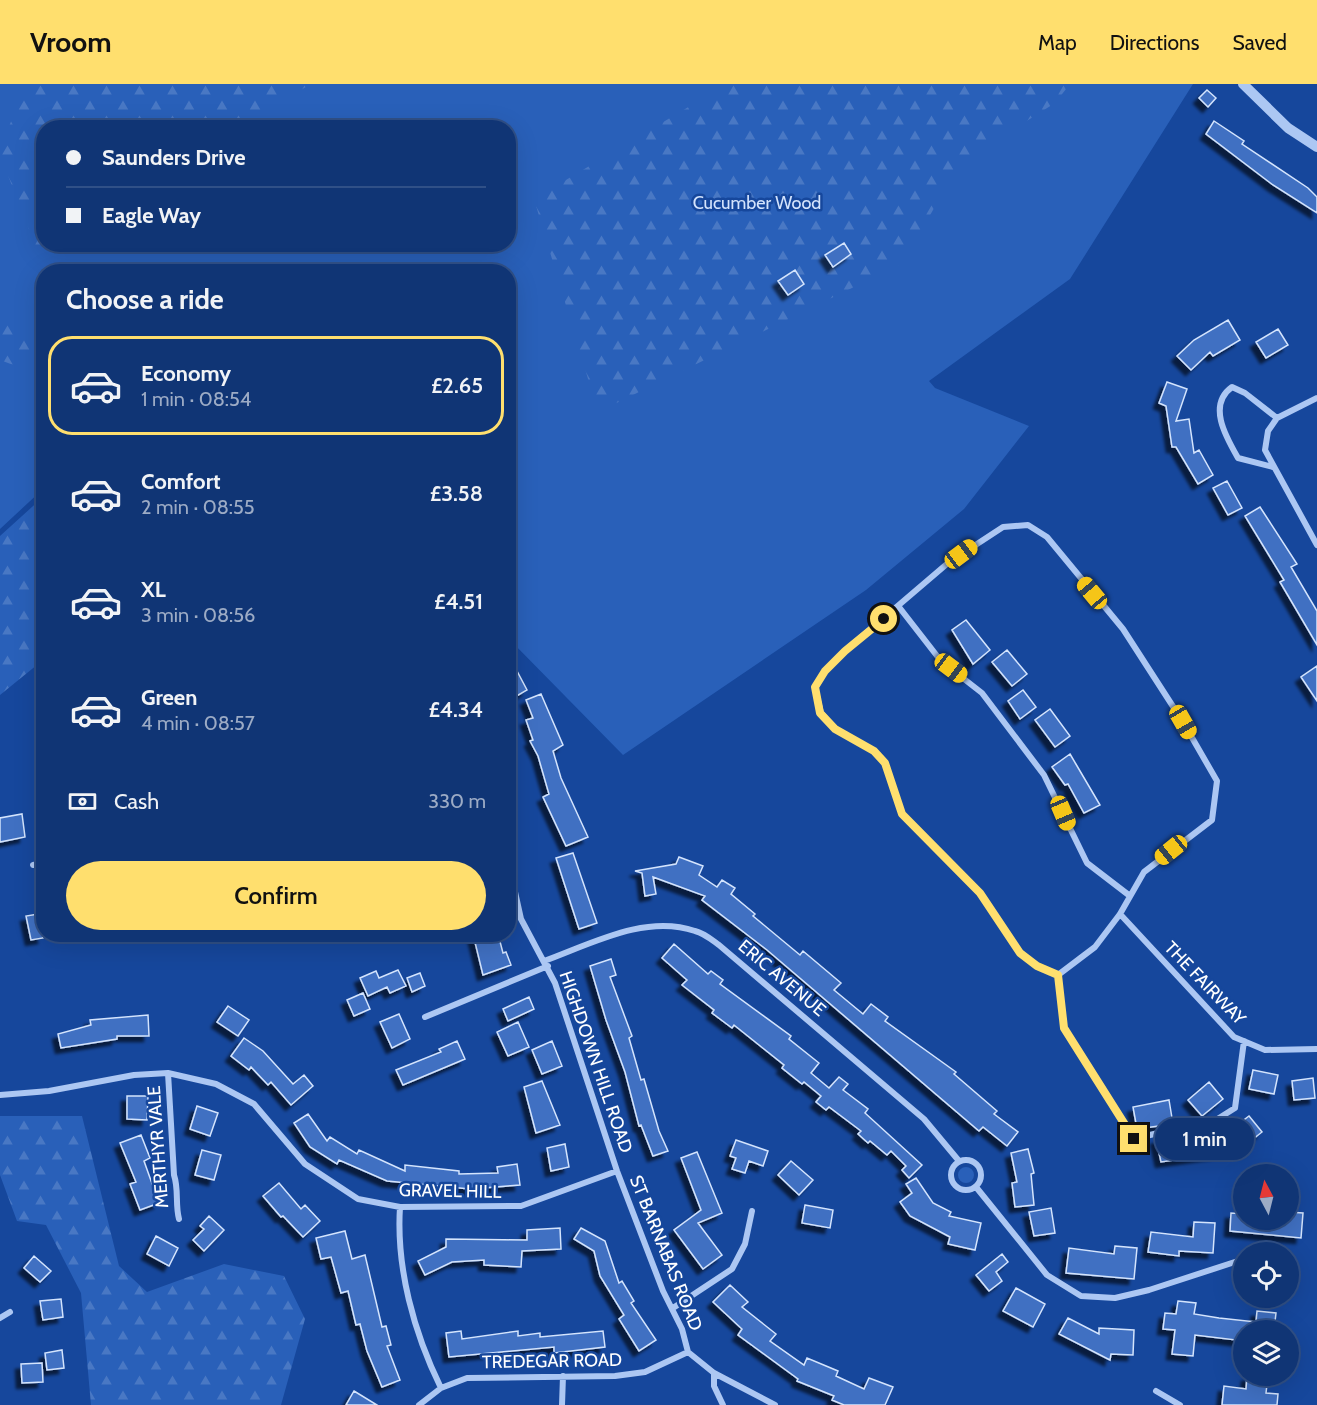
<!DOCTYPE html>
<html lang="en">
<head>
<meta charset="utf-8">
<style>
  :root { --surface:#103575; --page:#1e407d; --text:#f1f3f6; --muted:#9cabc5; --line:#305087; --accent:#ffdf6e }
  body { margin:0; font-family:Cabin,sans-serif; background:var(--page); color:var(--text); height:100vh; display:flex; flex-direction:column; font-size:22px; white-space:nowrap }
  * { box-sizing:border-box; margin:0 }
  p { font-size:20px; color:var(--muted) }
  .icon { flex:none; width:33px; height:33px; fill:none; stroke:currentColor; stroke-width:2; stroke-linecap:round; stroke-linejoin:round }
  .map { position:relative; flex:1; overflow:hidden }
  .details { position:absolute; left:36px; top:180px; width:480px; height:678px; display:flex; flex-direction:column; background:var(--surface); border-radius:24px; box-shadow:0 6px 24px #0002,0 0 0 2px var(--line) }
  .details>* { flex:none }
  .guide { position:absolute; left:36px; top:36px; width:480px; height:132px; border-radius:24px; box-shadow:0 6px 24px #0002,0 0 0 2px var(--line); display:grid; align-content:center; height:132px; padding:0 30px; background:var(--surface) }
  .needle { width:39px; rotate:353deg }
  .tools { position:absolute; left:1233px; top:1080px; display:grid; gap:12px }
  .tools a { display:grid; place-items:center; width:66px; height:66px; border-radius:50%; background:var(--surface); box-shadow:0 6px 24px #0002,0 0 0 2px var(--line); font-size:30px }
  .end { position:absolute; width:27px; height:27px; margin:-14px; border:8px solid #ffdf6e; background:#111; box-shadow:0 0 0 3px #111 }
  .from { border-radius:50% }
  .bubble { position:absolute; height:42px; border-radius:21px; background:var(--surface); box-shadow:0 6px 24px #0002,0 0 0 2px var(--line); font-size:20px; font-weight:600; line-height:42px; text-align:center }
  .car { position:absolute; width:18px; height:36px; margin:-18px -9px; border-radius:8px; box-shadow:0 0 4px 2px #0007; background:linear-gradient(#f5c518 24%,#345 0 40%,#f5c518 0 76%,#345 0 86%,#f5c518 0) }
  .guide b { display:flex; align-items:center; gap:21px; height:57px; font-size:22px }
  .guide b+b { border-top:2px solid var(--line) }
  .guide i { width:15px; height:15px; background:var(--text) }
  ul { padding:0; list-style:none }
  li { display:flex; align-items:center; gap:18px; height:99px; margin:0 12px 9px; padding:0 18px; border:3px solid transparent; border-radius:24px }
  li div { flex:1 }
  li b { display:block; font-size:22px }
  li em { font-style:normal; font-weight:600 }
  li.selected { border-color:var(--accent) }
  li>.icon { width:54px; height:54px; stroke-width:1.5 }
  h2 { padding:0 30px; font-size:27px; line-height:72px }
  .pay { display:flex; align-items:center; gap:15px; height:66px; padding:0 30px; font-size:22px }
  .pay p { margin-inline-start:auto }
  .cta { display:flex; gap:12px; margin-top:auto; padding:12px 30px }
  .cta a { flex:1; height:69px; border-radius:36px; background:var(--accent); color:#111; font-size:24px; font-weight:600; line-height:69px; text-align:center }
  header { display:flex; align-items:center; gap:36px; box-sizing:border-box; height:84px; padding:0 30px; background:var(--accent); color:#111 }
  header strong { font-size:28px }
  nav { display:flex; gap:33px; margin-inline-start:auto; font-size:21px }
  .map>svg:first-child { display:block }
  .green { fill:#2960b9; fill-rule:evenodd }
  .forest { fill:url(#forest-firs) }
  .building { fill:#3f70c2; stroke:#d4e4fd; stroke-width:1.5; filter:url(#shadow) }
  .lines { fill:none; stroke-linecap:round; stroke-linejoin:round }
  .minor { stroke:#acc7f3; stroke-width:6 }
  .tertiary { stroke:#acc7f3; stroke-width:10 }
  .route { stroke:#ffdf6e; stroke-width:8 }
  .labels { text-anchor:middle; stroke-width:5; stroke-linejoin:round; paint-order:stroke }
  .park-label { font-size:18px; fill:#d4e4fd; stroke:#16479c }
  .street-label { font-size:18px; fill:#fff; stroke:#16479c }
</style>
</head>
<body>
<header>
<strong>Vroom</strong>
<nav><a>Map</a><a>Directions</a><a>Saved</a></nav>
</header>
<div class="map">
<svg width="1317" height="1321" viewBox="0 0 1317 1321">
  <defs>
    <pattern id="forest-firs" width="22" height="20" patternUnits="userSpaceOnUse" patternTransform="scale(1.5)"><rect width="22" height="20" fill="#2960b9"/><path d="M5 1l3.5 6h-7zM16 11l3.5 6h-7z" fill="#4978c4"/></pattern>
    <filter id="shadow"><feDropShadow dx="-5.5" dy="5.5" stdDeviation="1.5" flood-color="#0009"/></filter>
  </defs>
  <rect width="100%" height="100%" fill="#16479c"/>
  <path class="green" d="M0,0h1193l-123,195 -141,102 6,7 94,38 -65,83 -98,81 -243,165 -114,-116 -1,-367h-464l-1,217 -43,40zM44,44h464v116h-464z
    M958 1091a8 8 0 1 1 16 0a8 8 0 1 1-16 0Z"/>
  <path class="forest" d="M38,0h273l-73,43 -194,1 -1,115 -7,4 -36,-92v-7l25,-60z
    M727,0h343l-15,19 -96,61 -56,99 -305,149 -64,-213z
    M0,220l7,5 36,49v18l-43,-16z
    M43,413v163l-43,35v-159z
    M0,1032h82l37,150 28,26 77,-28 60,12 21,43 -24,86h-190l-10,-112 -35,-68 -29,-4 -17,-46z"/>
  <path class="building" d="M1207,6l9,8 -8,9 -9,-9z
    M1214,37l30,20 -2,3 66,44 9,9v16l-44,-28 -67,-51z
    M844,159l7,11 -18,13 -8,-12z
    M795,186l9,14 -16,11 -10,-14z
    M1228,236l12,20 -27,16 -3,-4 -19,18 -14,-14 17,-16z
    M1278,245l10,16 -22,13 -10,-16z
    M1167,298l20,7 -11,32 13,-2 5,34 5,-3 14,25 -15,9 -22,-37h-4l-6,-41 -7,-3z
    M1227,397l15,27 -14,7 -15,-27z
    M1260,423l37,57 -6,3 26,44v34l-37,-63 4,-2 -39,-64z
    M966,536l24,30 -17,14 -21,-34z
    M1007,566l20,24 -15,12 -20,-24z
    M508,570l19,36 -12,7 -7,-12z
    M1317,582v35l-16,-24z
    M1023,606l13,17 -16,12 -12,-18z
    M541,610l22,51 -10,6 8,27 27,59 -22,9 -23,-49 6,-3 -11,-38 -8,-15 3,-1 -7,-20 7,-2 -7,-18z
    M1050,625l20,27 -15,11 -20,-27z
    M1070,670l30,51 -16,8 -16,-29 -3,1 -13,-18z
    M22,730l3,23 -25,5v-24z
    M573,769l24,70 -18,6 -23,-71z
    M679,773l24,9 -4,9 18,12 5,-7 13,8 -4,6 24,20 -2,2 47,39 3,-4 38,32 -7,7 29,24 8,-10 17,13 -3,4 71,51 -2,2 43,37 -3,3 24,18 -11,14 -24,-19 -4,4 -212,-181 -65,-50 3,-4 -52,-19 3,17 -11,2 -3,-23 -7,-2 41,-7z
    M38,830l5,24 -12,2 -5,-24z
    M473,850h25l5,19 3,-1 5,13 -28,10z
    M674,860l34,30 3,-3 12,9 -3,4 71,52 -2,3 30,24 -8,10 18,15 10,-11 9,7 -5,6 25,19 -3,4 57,52 -13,13 -7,-8 4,-4 -15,-15 -4,4 -17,-14 -2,2 -10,-9 3,-3 -32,-24 -3,3 -10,-8 5,-6 -17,-14 -2,2 -20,-16 2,-3 -50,-40 -2,3 -20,-15 2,-3 -32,-25 5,-5 -25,-22z
    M611,875l5,16 -6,2 22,59 -3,2 12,42 3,-1 15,52 9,20 -15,5 -12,-31 -2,1 -14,-54 -19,-52 -16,-54z
    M398,886l8,16 -16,7 -3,-6 -19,9 -8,-18 16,-7 3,7z
    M420,889l5,13 -13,6 -5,-14z
    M363,909l7,16 -16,7 -7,-16z
    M529,913l5,12 -26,12 -5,-12z
    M228,922l21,14 -11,16 -21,-14z
    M399,930l11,25 -18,9 -12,-26z
    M148,931l1,21h-32v3l-56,9 -3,-14 33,-9 -1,-5z
    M518,938l11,25 -21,9 -11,-24z
    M244,954l19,13 30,33 11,-9 9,11 -22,19 -20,-23 -3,3 -17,-18 -2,3 -18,-14z
    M457,957l8,18 -62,26 -7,-15 45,-18 -2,-3z
    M552,957l10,25 -20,8 -10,-24z
    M1253,986l25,5 -4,19 -25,-5z
    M1313,994l2,20 -21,2 -2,-19z
    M542,997l18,44 -24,8 -12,-46z
    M1209,998l14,17 -21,17 -14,-16z
    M127,1012h21l-1,24 -20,-1z
    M1169,1016l4,24 -36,5 -4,-22z
    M197,1022l21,7 -8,23 -20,-7z
    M308,1030l19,27 3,-4 27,17 2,-4 46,21v-6l54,6v3l39,-1 -1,-6 20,-3 3,21 -50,4 -83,-8 -48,-21 -2,4 -27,-17 -16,-24z
    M1249,1032l13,16 -14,11 -32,11 -55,8 -5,-23 19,-4 1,3 -8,7 73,-23z
    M141,1051l9,23 -6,3 15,42 -19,7 -10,-26 6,-2 -16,-39z
    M736,1056l32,11 -5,15 -14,-5 -4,12 -13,-4 4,-11 -6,-2z
    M565,1060l4,23 -18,4 -4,-23z
    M1028,1065l6,24 -3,1 3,31 -19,2 -3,-24 5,-1 -6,-29z
    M202,1066l19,5 -7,25 -19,-5z
    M697,1068l25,61 -24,10 24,32 -19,14 -29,-39 27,-20 -20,-52z
    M791,1077l22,19 -14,15 -21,-20z
    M916,1094l17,25 18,9 -2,4 32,7 -6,27 -27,-6 2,-7 -40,-21 -10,-14 12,-9 -6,-9z
    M279,1099l22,26 4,-4 15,16 -17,16 -20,-21 -2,1 -18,-21z
    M805,1121l28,5 -3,18 -28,-5z
    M1051,1124l4,25 -21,3 -5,-24z
    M1288,1128l15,1 -2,25 -71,-7 1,-18 13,1v6h44z
    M209,1132l15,14 -20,21 -11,-11 11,-11 -4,-3z
    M1194,1138l21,1 -2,30 -34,-2v5l-31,-4 3,-20 42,5z
    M560,1144l1,21 -39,2 -1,16 -37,-2v-5l-32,2 -27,13 -7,-14 28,-14v-8l81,1v-10z
    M581,1144l24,13 14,42 3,-2 12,20 -3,2 25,37 -17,11 -20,-32 5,-4 -24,-39 -6,-25 -20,-12z
    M345,1147l7,28 13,-4 17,72 4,-1 5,19 -4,1 13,34 -18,7 -15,-36 -7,-27 -4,1 -8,-34 -7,2 -10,-36 -10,2 -5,-21z
    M156,1152l22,12 -9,18 -22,-12z
    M1115,1162l22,2 -3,31 -68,-6 3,-25 45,6z
    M1002,1170l6,8 -12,10 6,9 -13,10 -13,-16z
    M34,1172l17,15 -11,11 -16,-14z
    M730,1201l18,17 -6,5 34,27 -6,7 34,24 3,-7 31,13 -2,5 28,13 5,-11 24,9 -8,18h-41l-12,-5 2,-4 -37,-15 1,-2 -60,-44 4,-6 -29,-27z
    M1016,1204l29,16 -12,23 -30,-16z
    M61,1215l2,18 -20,3 -3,-19z
    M1178,1217l18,2 -2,11 25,4 37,4 1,-11 19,2 -2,17h-30v11l-49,-6 -2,21 -21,-2 3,-24 -12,-1 2,-16 11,1z
    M1068,1234l31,16v-6l35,2 -1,25 -22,-1 -1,6 -51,-26z
    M461,1247l1,8 56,-8v5l22,-3v4l63,-6 2,16 -51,6v-6l-105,10 -3,-24z
    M62,1266l2,18 -17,2 -2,-17z
    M42,1279l1,19 -21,1 -1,-19z
    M1247,1292h21l-2,17 12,1 -1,11h-55l2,-19 22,3z
    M354,1307l23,14h-31z"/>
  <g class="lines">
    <path class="minor" d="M1317,314l-40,20 -9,13 -3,19 52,95
      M1273,383l-35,-9c-12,-21 -31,-53 -6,-71l13,6 32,25
      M1028,441l19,12 76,92 60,93 34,59 -5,39 -68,52 -24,42 -25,33 -37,28 -21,-9 -17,-13 -40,-60 -78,-79 -17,-51 -11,-12 -39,-22 -14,-16 -6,-25 10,-17 20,-20 103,-88 55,-36z
      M899,523l42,54 41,32 62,82 43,88 43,33
      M508,708l3,11 -2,62 12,54 34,64 62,188 46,120 19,38 6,23 26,21 61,32
      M33,781l11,-2
      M1120,830l114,123 31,13 52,-1
      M544,877c47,-17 101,-47 151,-30 9,2 17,9 24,14l205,174 35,42
      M1058,891l6,53 70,111 36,-9 38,-5 27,-17 9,-67
      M425,933l123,-51
      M168,989l6,102c5,15 1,29 5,44
      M0,1011l49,-4 85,-16 34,-2 48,11 38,20 51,60 53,35 42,8 121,-1 96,-35
      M951 1091a15 15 0 1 1 30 0a15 15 0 1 1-30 0Z
      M976,1103l71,88 34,21 34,2 34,-8 95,-31
      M400,1123c-4,61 14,126 41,181
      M673,1224l59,-39 13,-25 7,-33
      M0,1234l10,-6
      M714,1289v13l9,19
      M1156,1307l24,14
      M419,1321l22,-17 26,-10 148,-2 30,-4 43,-20
      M562,1321l1,-29"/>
    <path class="tertiary" d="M1243,0l45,44 29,19"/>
  </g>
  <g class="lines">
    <path class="route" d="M884,535l-39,32 -20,20 -10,16 5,26 15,16 39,22 11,12 17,51 78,79 40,60 17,13 21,9 6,53 70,111"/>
  </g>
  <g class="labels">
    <g class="park-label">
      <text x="757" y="125">Cucumber Wood</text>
    </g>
    <g class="street-label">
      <text transform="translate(782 894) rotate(40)" y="6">ERIC AVENUE</text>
      <text transform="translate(1205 899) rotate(46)" y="6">THE FAIRWAY</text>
      <text transform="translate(596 978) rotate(71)" y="6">HIGHDOWN HILL ROAD</text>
      <text transform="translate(158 1063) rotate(-94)" y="6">MERTHYR VALE</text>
      <text transform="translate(450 1107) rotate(1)" y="6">GRAVEL HILL</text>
      <text transform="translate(666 1169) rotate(68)" y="6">ST BARNABAS ROAD</text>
      <text transform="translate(552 1277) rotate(-1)" y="6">TREDEGAR ROAD</text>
    </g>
  </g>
</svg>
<div class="tools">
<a><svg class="needle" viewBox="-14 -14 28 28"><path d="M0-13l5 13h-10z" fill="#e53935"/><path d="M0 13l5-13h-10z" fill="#9cabc5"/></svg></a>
<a><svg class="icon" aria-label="locate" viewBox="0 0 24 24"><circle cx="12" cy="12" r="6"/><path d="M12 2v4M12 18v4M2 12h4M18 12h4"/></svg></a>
<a><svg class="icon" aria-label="layers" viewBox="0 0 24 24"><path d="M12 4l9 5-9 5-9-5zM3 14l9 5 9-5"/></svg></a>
</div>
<i class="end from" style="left:884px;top:535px"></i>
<i class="end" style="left:1134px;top:1055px"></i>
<div class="bubble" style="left:1155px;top:1034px;width:99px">1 min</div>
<i class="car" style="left:961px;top:470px;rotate:53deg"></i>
<i class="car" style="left:1092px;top:509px;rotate:320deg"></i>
<i class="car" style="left:951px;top:584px;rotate:127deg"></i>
<i class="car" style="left:1183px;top:638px;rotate:150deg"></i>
<i class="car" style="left:1063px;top:729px;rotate:157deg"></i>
<i class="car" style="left:1171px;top:766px;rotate:231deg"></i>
<div class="guide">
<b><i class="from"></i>Saunders Drive</b>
<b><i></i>Eagle Way</b>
</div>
<section class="details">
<h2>Choose a ride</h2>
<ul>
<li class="selected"><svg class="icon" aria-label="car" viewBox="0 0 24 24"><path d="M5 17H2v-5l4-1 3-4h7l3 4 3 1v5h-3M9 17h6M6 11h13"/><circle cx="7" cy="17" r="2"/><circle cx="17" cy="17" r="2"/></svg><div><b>Economy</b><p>1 min · 08:54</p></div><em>£2.65</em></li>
<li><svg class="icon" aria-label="car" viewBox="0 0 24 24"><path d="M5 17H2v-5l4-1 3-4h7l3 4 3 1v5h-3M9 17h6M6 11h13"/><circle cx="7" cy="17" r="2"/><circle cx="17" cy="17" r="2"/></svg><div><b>Comfort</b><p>2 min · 08:55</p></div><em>£3.58</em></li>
<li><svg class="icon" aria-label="car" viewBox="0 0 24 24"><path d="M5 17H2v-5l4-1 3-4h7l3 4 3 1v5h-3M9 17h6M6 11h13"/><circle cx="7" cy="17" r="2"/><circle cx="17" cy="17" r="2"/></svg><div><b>XL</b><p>3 min · 08:56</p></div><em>£4.51</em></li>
<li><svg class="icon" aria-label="car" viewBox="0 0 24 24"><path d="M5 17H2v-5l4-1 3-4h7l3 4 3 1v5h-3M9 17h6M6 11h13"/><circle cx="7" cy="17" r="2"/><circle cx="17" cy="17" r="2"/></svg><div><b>Green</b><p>4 min · 08:57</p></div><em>£4.34</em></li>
</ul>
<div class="pay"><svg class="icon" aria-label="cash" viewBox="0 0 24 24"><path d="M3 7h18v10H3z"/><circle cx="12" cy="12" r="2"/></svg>Cash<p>330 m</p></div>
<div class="cta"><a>Confirm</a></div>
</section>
</div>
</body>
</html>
